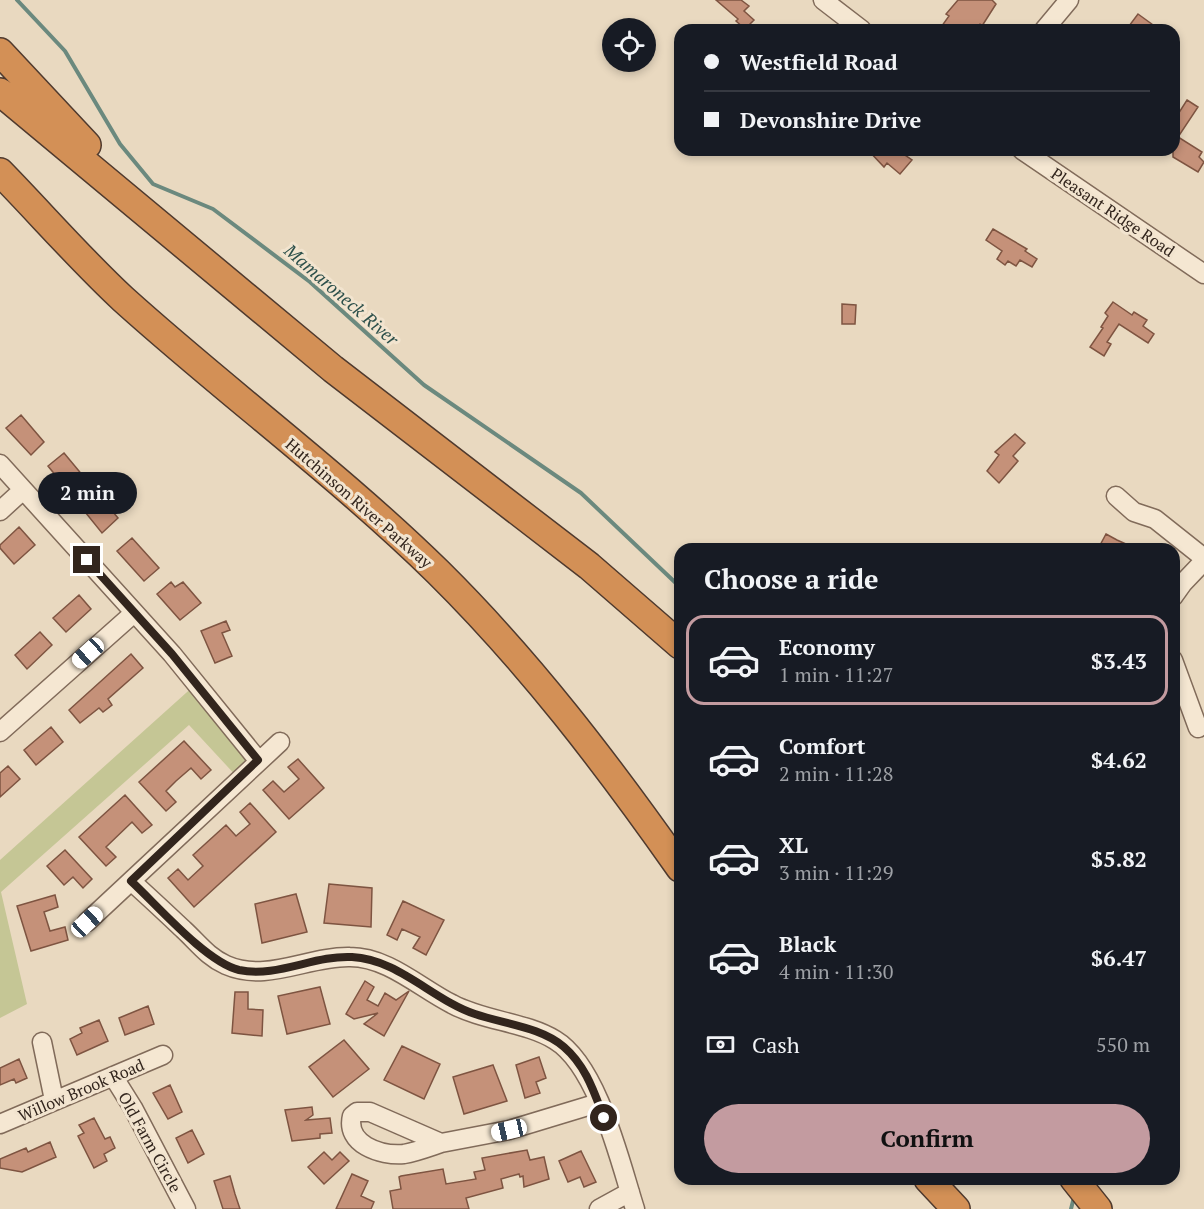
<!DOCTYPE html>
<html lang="en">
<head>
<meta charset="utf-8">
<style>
  :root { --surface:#171b24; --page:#20242c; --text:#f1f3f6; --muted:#9ea1a6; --line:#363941; --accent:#c39ba0 }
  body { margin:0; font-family:"PT Serif",serif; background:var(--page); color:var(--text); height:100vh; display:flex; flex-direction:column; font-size:22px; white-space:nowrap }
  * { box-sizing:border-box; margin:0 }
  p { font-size:20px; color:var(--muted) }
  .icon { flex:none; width:33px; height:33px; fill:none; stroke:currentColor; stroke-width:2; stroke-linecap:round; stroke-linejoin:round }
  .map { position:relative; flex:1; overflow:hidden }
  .details { position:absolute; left:674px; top:543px; width:506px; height:642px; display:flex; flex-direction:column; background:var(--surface); border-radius:18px; box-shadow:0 3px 9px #0003 }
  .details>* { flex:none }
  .guide { position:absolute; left:674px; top:24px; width:506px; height:132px; border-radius:18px; box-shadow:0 3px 9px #0003; display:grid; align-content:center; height:132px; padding:0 30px; background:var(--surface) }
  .tools { position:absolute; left:602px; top:18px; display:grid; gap:12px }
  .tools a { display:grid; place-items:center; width:54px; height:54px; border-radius:50%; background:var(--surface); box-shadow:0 3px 9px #0003; font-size:30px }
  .end { position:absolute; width:27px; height:27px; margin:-14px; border:8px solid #32251d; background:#fff; box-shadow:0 0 0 3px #fff }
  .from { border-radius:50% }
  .bubble { position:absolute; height:42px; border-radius:21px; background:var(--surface); box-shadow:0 3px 9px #0003; font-size:20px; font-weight:700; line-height:42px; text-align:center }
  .car { position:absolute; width:18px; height:36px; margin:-18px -9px; border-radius:8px; box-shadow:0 0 4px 2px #0007; background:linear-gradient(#fff 24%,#345 0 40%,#fff 0 76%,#345 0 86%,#fff 0) }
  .guide b { display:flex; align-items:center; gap:21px; height:57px; font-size:22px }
  .guide b+b { border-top:2px solid var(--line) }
  .guide i { width:15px; height:15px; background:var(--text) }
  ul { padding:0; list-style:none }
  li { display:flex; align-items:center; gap:18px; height:90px; margin:0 12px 9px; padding:0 18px; border:3px solid transparent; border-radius:18px }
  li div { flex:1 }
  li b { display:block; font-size:22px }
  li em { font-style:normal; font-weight:700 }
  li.active { border-color:var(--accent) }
  li>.icon { width:54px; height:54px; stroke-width:1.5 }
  h2 { padding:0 30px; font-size:27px; line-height:72px }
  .pay { display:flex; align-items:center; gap:15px; height:66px; padding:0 30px; font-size:22px }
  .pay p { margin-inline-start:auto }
  .primary-button { display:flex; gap:12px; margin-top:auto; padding:12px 30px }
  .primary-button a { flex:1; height:69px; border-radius:36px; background:var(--accent); color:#111; font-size:24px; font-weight:700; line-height:69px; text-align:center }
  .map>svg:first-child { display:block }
  .green { fill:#c5c695 }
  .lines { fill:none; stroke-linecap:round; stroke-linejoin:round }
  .stream { stroke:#6b897e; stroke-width:4 }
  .building { fill:#c59179; stroke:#7e5441; stroke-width:1.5 }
  .minor-casing { stroke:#816b5a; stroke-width:21 }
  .highway-casing { stroke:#4f3a2e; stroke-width:30 }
  .minor { stroke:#f5e7d2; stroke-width:18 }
  .highway { stroke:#d39056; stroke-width:27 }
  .route { stroke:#32251d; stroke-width:8 }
  .labels { text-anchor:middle; stroke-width:6; stroke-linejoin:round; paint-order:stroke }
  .street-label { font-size:16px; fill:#32251d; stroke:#f2e4cf }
  .water-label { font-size:18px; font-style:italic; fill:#2d504b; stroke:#f2e4cf }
</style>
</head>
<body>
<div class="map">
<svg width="1204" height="1209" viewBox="0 0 1204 1209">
  <rect width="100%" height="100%" fill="#e9d9c0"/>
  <path class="green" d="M196,684l62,76 -19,19 -50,-54 -188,167 26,112 -27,14v-158z"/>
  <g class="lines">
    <path class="stream" d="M17,0l48,51 55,93 33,40 60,25 97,73 114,103 157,108 99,94
      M1071,1209l3,-12"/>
  </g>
  <path class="building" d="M716,0h25l8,6 -5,5 10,9 -9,9 -9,-8 2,-2z
    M958,0h34l4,4 -14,22 -2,-2 -5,6h-36l10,-14 -3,-2z
    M1138,14l22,16h-34z
    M1187,100l11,7 -20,30 24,15 -3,5 5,5 -6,10 -25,-15v-35z
    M868,150h37v5l7,5 -12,14 -13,-11 -3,4z
    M993,229l34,20 -2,2 12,8 -5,8 -12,-7 -4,6 -8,-5 -3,4 -8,-6 5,-8 -16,-11z
    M1113,302l19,13 2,-3 13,8 -4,6 11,8 -6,9 -29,-19 -12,18 4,2 -7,12 -14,-9 13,-19 -2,-1 7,-11 -3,-3z
    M842,304l14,1 -1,19h-13z
    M21,415l23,27 -13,13 -25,-27z
    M1015,434l10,9 -12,13 5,5 -19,22 -12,-12 12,-16 -4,-3z
    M64,453l54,65 -16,15 -54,-67z
    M19,527l16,18 -21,19 -14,-16v-3z
    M1106,534l11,6 20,9h-39z
    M132,538l27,30 -15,13 -27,-30z
    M171,582l4,5 8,-5 18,21 -21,17 -23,-26z
    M79,595l12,14 -25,23 -13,-14z
    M226,621l4,9 -8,3 10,23 -17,7 -14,-32z
    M40,632l12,13 -25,24 -12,-14z
    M131,654l12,14 -35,31 4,6 -9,7 -4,-4 -19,15 -11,-13z
    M51,727l12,15 -27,23 -12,-15z
    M184,741l27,29 -10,9 -10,-11 -15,13 -10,10 10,11 -10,9 -27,-29z
    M298,759l26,29 -35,31 -26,-29 10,-9 11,11 15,-13 -11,-12z
    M8,766l12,13 -20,18v-24z
    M125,795l27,30 -10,8 -10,-11 -26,25 10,10 -10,9 -27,-29z
    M250,803l26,29 -82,75 -26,-29 10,-9 10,11 15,-14 -10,-11 33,-30 10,11 14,-12 -10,-12z
    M65,850l27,29 -9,9 -10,-11 -9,8 -17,-19z
    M329,884l43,4 -1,39 -47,-4z
    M296,894l11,38 -45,11 -7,-39z
    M55,895l3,12 -14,5 6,19 15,-4 3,13 -37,11 -14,-45z
    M403,901l41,19 -18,35 -13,-7 7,-11 -18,-8 -5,11 -10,-5z
    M365,981l9,6 -7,13 11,6 7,-13 11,7 13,-9 -25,45 -20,-12 14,-11 -24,6 -8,-5z
    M320,987l10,37 -43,10 -9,-38z
    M235,992h13v17l15,1 -1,26 -30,-3z
    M148,1006l6,18 -29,11 -6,-17z
    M99,1020l9,21 -31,14 -7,-16 12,-6 -2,-5z
    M344,1040l25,29 -36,28 -24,-30z
    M402,1046l38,18 -16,35 -40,-19z
    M539,1057l7,21 -10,4 4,11 -15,5 -9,-33z
    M19,1059l8,19 -11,5 -2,-4 -14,6v-17z
    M493,1065l14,36 -43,13 -11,-37z
    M170,1085l12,27 -14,7 -15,-26z
    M312,1107l1,8 -7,5 24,-2 2,15 -12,1v4l-28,3 -7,-31z
    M94,1118l11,21 5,-2 5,11 -11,6 3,7 -13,7 -16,-32 6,-3 -5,-8z
    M192,1130l12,24 -16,9 -12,-25z
    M50,1142l6,15 -34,15 -22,-4v-9l26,-11 2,4z
    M527,1150l3,10 14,-3 5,22 -25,8 -1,-11 -3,1 -1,-3 -18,5 2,9 -37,10 3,11h-76l-3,-18 11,-2 -2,-12 2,-1 42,-7 3,15 30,-5 -2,-7 11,-2 -3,-12z
    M581,1151l15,31 -12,5 -4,-10 -12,5 -9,-21z
    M324,1152l8,8 8,-8 9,9 -25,23 -16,-17z
    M352,1174l16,7 -7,15 13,6 -3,7h-35z
    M230,1176l5,18 5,15h-17l-9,-28z"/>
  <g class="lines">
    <defs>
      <path id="minor" d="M823,0l39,30
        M1044,30l25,-30
        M1022,150l182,124
        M0,464l172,190 86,106
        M1116,496l18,16 21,7 49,39
        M0,511l23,-21
        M1173,597l10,-14 21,-22
        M1173,660l25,68
        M0,732l134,-119
        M131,881c18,16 36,33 53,49 14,13 24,27 42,35 41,18 82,-9 124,-8 38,0 70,31 102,47 31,17 74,18 103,36 43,26 65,122 80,169
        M87,922l193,-180
        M42,1042l12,58
        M113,1076l20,32 53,101
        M357,1112h13l71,31c-12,4 -25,9 -37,11 -24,2 -59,-10 -52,-38z
        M0,1124l163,-69
        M441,1143l68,-13 89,-27
        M599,1209l31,-17"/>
      <path id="highway" d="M0,52l87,93
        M0,92l333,277 256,197 91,79
        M0,172c41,42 80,87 123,127 103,93 216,176 315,273 91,90 168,191 242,296
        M928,1179l28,30
        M1074,1179l24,30"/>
    </defs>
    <use href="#minor" class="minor-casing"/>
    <use href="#highway" class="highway-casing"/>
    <use href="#minor" class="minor"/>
    <use href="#highway" class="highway"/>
  </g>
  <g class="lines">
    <path class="route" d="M87,560l85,94 86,106 -127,121c26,24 75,81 108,89 38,8 75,-15 113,-13 46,2 81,43 123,57 29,10 66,13 89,33 22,19 30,45 40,71"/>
  </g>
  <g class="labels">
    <g class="street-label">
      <text transform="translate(1113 212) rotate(34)" y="6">Pleasant Ridge Road</text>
      <text transform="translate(359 503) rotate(41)" y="6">Hutchinson River Parkway</text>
      <text transform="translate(81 1090) rotate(-23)" y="6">Willow Brook Road</text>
      <text transform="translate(150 1142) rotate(61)" y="6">Old Farm Circle</text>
    </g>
    <g class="water-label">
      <text transform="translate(341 295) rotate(41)" y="6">Mamaroneck River</text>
    </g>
  </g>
</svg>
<div class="tools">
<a><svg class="icon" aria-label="locate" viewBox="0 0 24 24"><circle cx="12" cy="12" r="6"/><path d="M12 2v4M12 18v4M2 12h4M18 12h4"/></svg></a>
</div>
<i class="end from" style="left:604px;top:1118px"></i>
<i class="end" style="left:87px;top:560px"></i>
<div class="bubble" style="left:38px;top:472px;width:99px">2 min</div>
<i class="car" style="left:88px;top:653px;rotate:228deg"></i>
<i class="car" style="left:87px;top:922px;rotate:47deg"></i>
<i class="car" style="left:509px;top:1130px;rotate:257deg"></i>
<div class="guide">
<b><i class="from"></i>Westfield Road</b>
<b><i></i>Devonshire Drive</b>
</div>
<section class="details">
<h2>Choose a ride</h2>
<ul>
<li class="active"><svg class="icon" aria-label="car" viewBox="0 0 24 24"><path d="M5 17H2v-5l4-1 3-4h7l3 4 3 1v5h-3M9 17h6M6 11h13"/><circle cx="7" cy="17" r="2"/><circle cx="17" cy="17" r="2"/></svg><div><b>Economy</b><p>1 min · 11:27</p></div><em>$3.43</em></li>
<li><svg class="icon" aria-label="car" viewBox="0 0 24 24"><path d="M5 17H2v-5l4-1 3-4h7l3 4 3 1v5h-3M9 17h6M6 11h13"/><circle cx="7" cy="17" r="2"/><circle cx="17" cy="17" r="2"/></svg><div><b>Comfort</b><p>2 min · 11:28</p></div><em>$4.62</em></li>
<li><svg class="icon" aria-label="car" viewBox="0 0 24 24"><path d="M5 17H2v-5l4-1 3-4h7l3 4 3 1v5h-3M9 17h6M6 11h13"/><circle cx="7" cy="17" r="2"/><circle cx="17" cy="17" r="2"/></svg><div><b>XL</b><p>3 min · 11:29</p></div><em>$5.82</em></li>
<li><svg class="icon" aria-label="car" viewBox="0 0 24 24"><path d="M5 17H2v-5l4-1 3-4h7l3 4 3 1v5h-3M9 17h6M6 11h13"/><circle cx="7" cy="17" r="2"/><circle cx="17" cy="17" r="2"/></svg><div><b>Black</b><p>4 min · 11:30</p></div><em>$6.47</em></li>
</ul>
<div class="pay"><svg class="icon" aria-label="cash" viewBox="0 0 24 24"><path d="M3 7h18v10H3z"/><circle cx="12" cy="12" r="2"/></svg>Cash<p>550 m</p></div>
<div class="primary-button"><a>Confirm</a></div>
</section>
</div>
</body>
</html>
